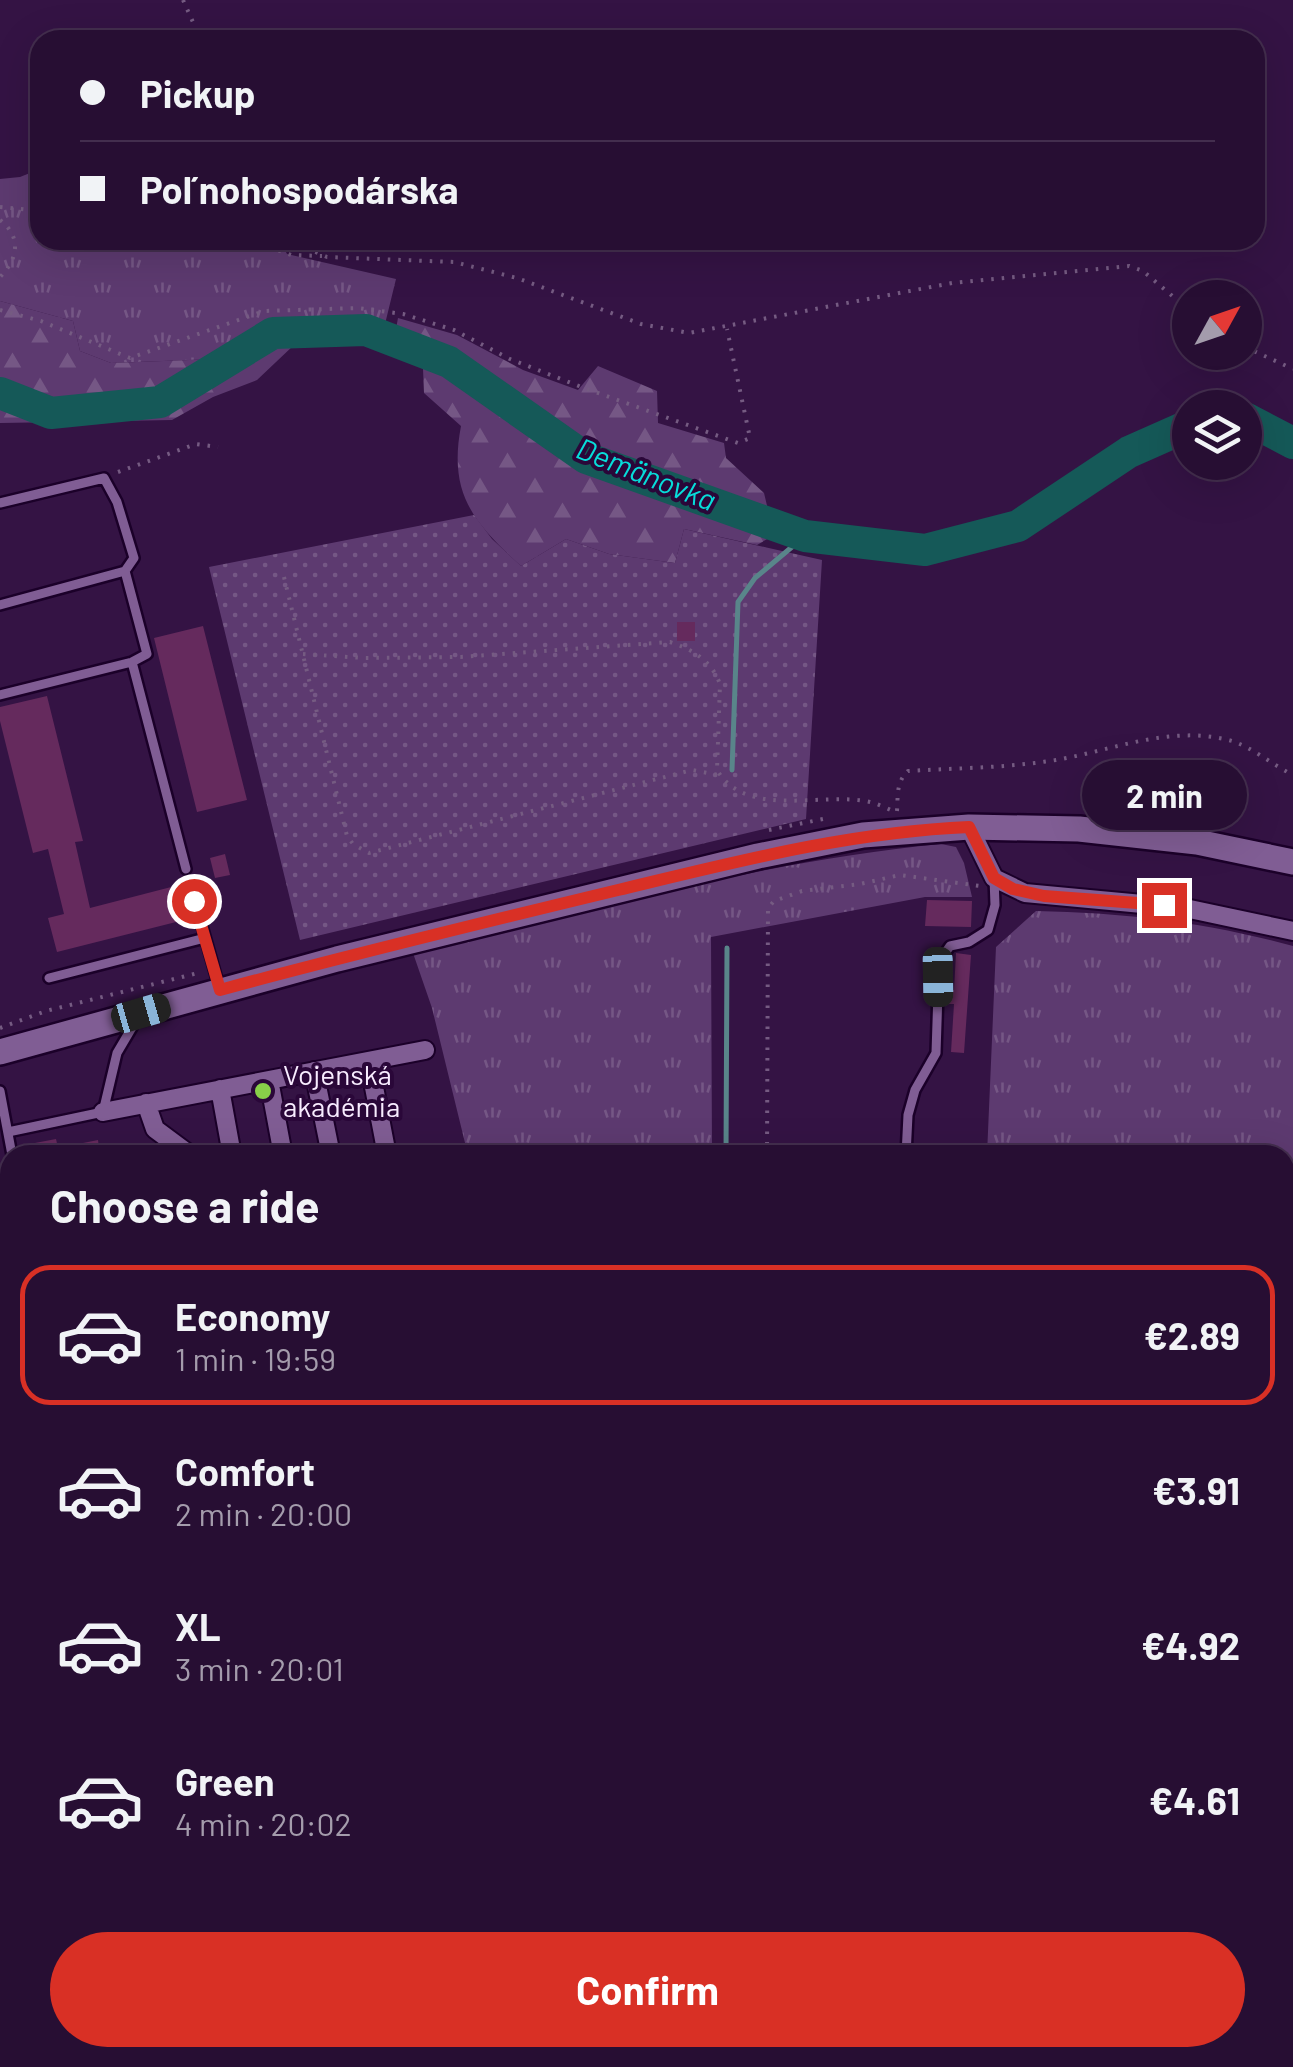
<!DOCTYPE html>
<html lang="en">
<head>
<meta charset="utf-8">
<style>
  :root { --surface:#270e33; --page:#331c3f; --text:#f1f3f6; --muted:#a49cac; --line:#432e4e; --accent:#d93025 }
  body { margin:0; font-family:Barlow,sans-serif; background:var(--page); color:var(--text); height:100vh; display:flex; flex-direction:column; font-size:38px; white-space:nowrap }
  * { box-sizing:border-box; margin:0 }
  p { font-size:32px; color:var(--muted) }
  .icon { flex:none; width:55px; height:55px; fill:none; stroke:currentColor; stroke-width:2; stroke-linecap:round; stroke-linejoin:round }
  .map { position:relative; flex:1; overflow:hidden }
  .details { position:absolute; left:0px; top:1145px; width:1295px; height:922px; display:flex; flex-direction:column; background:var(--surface); border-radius:30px 30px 0 0; box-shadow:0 10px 40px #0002,0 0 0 2px var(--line) }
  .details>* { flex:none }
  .banner { position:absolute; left:30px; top:30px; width:1235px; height:220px; border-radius:30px; box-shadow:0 10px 40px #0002,0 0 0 2px var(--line); display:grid; align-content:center; height:220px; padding:0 50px; background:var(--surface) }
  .needle { width:65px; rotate:50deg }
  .buttons { position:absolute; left:1172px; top:280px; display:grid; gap:20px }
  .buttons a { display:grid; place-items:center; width:90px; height:90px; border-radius:50%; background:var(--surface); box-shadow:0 10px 40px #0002,0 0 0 2px var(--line); font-size:50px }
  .end { position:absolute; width:45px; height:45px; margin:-22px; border:12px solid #d93025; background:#fff; box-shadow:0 0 0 5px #fff }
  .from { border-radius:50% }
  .bubble { position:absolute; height:70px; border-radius:35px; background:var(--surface); box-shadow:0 10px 40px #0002,0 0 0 2px var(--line); font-size:32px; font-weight:700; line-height:70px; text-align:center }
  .car { position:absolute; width:30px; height:60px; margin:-30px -15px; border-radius:12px; box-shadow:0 0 8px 2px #0007; background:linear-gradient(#222 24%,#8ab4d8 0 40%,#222 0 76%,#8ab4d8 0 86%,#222 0) }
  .banner b { display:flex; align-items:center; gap:35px; height:95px; font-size:38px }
  .banner b+b { border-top:2px solid var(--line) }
  .banner i { width:25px; height:25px; background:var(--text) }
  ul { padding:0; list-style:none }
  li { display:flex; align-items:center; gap:30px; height:140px; margin:0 20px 15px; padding:0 30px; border:5px solid transparent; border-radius:30px }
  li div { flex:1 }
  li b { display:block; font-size:38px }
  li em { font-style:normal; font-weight:700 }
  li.current { border-color:var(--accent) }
  li>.icon { width:90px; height:90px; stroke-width:1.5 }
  h2 { padding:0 50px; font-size:45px; line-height:120px }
  .cta { display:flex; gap:20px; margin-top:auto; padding:20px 50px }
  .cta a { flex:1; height:115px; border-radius:60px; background:var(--accent); color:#fff; font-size:40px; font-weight:700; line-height:115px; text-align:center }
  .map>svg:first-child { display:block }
  .grass { fill:url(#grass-tufts) }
  .forest { fill:url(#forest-firs) }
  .park { fill:url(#park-dots) }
  .pitch { fill:#5d3a70 }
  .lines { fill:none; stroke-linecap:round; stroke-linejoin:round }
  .stream { stroke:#59858a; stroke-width:5 }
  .river { stroke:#155958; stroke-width:32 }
  .building { fill:#652a5d }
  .service-casing { stroke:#1b0029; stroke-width:14 }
  .minor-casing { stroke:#1b0029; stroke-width:22 }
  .secondary-casing { stroke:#1b0029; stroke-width:30 }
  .path { stroke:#755b82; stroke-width:4; stroke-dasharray:2.5 8; stroke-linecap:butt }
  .service { stroke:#805d94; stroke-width:9 }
  .minor { stroke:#805d94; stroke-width:18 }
  .secondary { stroke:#805d94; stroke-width:25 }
  .route { stroke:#d93025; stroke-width:12 }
  .poi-dot { fill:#88cf49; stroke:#2a0739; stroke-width:4 }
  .labels { text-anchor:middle; stroke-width:8; stroke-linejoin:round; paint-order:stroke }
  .poi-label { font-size:28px; fill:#f8ecff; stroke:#2a0739; text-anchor:start }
  .water-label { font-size:30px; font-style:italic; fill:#07dcd9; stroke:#2a0739 }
</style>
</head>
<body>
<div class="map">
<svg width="1293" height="2067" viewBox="0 0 1293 2067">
  <defs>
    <pattern id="grass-tufts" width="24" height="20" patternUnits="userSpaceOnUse" patternTransform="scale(2.5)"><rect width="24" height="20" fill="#5d3a70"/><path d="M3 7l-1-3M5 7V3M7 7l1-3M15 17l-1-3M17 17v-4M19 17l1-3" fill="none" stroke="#755785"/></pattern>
    <pattern id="forest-firs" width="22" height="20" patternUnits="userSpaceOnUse" patternTransform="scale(2.5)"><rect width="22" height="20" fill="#5d3a70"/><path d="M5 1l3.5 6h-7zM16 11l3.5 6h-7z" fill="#755785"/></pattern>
    <pattern id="park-dots" width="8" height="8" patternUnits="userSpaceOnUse" patternTransform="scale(2.5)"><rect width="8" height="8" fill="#5d3a70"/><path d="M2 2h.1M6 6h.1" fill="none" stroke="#755785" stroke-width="1.8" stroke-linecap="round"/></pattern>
  </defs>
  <rect width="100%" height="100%" fill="#341344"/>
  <path class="grass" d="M40,169v71h240l7,14 109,25 -11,45h-106l-31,9 -33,26 -104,4 -31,-12 -7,-30 -73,-20v-122l20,-2z
    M941,844l15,3 8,16 8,34h-47l-214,40 1,218h-244l-36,-147 -19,-55c174,-42 350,-92 528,-109z
    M1036,911c92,2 168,11 257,35v1121h-450l-3,-9h445v-903h-298l9,-208z"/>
  <path class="forest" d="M0,301l73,20 7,30 31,12 104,-4 33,-26 31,-9 16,20 -38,36 -44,17 -41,23 -172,3z
    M398,318l59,17 66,35 55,20 20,-24 59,25 1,32 66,20 2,15 38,35 10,42 -17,10 -73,-16 -9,34 -66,-9 -43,-15 -45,27c-47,-43 -73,-72 -60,-140l-37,-33 -2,-49 -26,-15z"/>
  <path class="park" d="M474,515l18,24 29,27 45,-27 43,15 66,9 9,-34 138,31 -16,259 -506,121 -91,-373z"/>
  <path class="pitch" d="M60,2058h133l2,9h-133z
    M224,2058h493l-4,9h-487z"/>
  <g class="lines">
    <path class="stream" d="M732,770l6,-168 17,-24 50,-42
      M726,1155l1,-207
      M1285,1797h8
      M815,2058l2,9"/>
    <path class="river" d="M0,393l51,20 109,-11 113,-69 93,-3 83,32 137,96 219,78 120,14 93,-24 111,-74 61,-27
      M1245,418l48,25"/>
  </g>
  <path class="building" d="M677,622h18v19h-18z
    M203,626l44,174 -50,12 -43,-174z
    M47,696l36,145 -8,1 15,66 85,-22 9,34 -127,32 -9,-34 16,-4 -16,-65 -15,4 -33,-132v-14z
    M225,854l5,21 -15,3 -5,-20z
    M927,900l45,1 -1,26 -46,-1z
    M956,953l15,2 -7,98 -13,-1 3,-48h-8v-14h8z
    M56,1139l3,13 -1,-4 40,-8 2,15h-80l-1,-9z"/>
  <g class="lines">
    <defs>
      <path id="service" d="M0,503l104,-25 13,24 17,56 -9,13
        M0,605l125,-34 22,83 -15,8 -132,33
        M132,662l54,207
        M195,901l25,89
        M49,978l156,-40
        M0,1091l12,64
        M8,1132l95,-20 14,-59 20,-34
        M906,1155l2,-40 7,-25 21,-37 3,-91 11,-16 19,-4 19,-12 7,-25 -1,-27
        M0,1183l10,-2
        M0,1250l10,-13
        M0,1611l10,-2
        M0,1840l10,-2
        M0,2039l10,-1
        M211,2058l2,9
        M724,2067l4,-9"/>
      <path id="minor" d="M969,827l25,51 31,15 160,15 108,23
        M369,1061l18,94
        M314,1071l17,84
        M269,1080l14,75
        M220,1089l12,66
        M146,1103l9,26 35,26
        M103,1112l322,-62"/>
      <path id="secondary" d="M0,1052l337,-93 421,-103 105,-21 106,-8 110,2 118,13 96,20"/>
    </defs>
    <use href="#service" class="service-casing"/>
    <use href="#minor" class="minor-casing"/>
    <use href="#secondary" class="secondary-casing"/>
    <path class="path" d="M183,0l18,40
      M0,207l40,4
      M0,220c22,17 18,39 0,57
      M249,240l42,15 31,1
      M299,240l5,7 23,10 127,5 63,16 124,46 48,9 263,-50 177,-17 14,5 47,40
      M0,310l41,11 89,37 134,-47 94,-3 45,6 51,16 56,29 74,29 154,55 12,-5 -23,-109
      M1245,347l48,22
      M118,472l78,-28 22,3
      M284,577l63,259 6,8 16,9 323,-83 26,5
      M303,654l61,4 97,-1 209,-15c23,8 41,18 50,42l-3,86c30,50 107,21 153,32 8,2 16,6 23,9
      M897,811c1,-15 -1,-29 11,-40 49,-3 99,-3 148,-11 58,-10 116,-36 176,-19 21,7 41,24 61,34
      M769,830l54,-11
      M0,1028l46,-17 156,-39
      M767,1155l1,-247 6,-7 28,-10 58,-7 40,-9 80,11
      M0,1323l10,-13
      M45,2058l1,9"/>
    <use href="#service" class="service"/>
    <use href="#minor" class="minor"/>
    <use href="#secondary" class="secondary"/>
  </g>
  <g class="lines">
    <path class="route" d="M194,901l26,89c132,-36 265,-68 398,-100 117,-28 231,-58 351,-63l25,51 19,11 31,7 120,9"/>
  </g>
  <circle class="poi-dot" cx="263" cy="1091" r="10"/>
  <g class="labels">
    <g class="poi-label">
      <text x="283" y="1085">Vojenská<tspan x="283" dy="32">akadémia</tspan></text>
    </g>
    <g class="water-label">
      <text transform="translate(646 475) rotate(22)" y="10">Demänovka</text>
    </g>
  </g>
</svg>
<div class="buttons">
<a><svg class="needle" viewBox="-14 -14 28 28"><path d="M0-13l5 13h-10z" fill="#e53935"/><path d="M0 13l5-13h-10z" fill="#a49cac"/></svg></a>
<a><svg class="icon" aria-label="layers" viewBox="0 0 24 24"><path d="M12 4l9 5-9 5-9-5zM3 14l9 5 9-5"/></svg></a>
</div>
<i class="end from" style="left:194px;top:901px"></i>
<i class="end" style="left:1164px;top:905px"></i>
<div class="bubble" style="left:1082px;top:760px;width:165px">2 min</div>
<i class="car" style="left:938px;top:977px;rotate:179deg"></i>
<i class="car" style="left:141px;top:1013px;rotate:74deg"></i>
<div class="banner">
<b><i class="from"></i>Pickup</b>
<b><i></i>Poľnohospodárska</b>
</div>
<section class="details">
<h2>Choose a ride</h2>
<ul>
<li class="current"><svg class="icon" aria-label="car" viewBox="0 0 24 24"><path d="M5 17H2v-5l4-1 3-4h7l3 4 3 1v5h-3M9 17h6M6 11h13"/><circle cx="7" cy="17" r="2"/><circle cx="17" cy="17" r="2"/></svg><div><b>Economy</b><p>1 min · 19:59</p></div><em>€2.89</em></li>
<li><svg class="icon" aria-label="car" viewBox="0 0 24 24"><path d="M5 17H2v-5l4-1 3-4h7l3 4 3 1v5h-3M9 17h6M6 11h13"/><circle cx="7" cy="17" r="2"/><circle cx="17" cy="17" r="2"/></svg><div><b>Comfort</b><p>2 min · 20:00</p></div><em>€3.91</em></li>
<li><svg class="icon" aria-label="car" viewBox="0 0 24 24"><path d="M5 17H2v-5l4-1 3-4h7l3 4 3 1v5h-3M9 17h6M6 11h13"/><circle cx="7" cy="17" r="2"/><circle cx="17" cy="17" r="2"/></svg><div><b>XL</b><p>3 min · 20:01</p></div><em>€4.92</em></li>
<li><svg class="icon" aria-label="car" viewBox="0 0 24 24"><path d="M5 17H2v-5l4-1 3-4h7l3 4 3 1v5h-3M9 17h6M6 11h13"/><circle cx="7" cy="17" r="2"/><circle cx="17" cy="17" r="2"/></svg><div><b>Green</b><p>4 min · 20:02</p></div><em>€4.61</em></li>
</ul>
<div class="cta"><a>Confirm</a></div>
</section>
</div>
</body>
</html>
